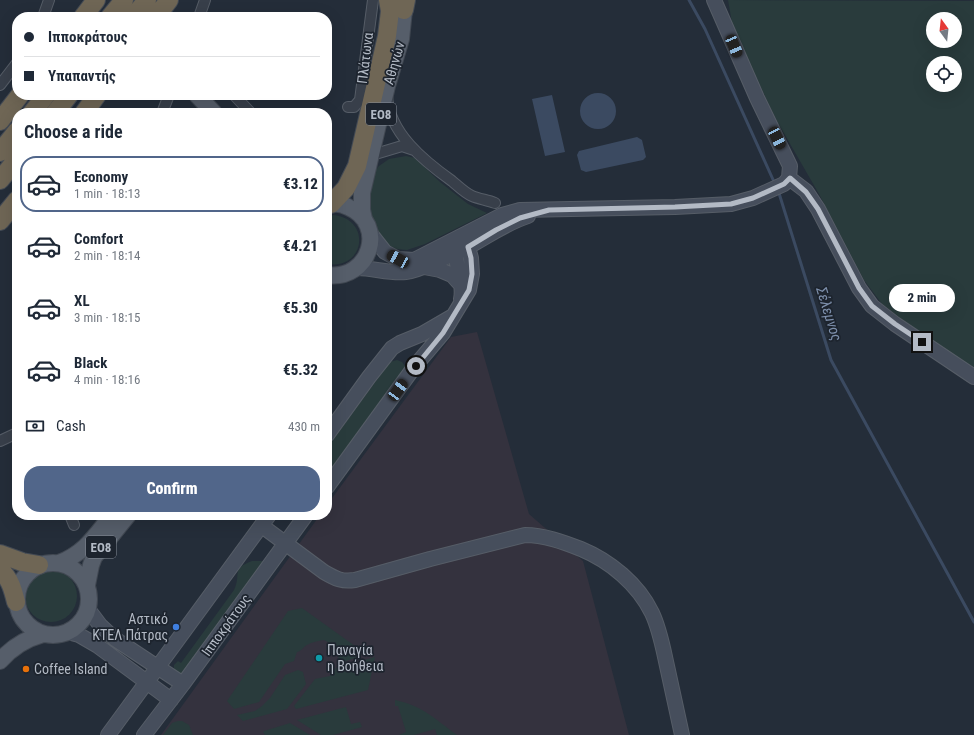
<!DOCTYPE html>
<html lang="en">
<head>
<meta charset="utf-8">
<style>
  :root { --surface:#fff; --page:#f2f2f3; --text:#1f2937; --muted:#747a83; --line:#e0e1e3; --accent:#51668a }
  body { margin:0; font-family:"Roboto Condensed",sans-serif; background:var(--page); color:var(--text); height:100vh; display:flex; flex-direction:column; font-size:15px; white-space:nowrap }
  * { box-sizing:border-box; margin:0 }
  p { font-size:13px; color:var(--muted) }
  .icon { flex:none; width:22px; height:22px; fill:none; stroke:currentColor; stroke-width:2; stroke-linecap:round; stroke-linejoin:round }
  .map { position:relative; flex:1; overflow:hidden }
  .panel { position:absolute; left:12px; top:108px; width:320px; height:412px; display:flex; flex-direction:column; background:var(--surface); border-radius:16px; box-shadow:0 4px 16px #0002 }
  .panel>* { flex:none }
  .banner { position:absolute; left:12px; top:12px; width:320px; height:88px; border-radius:16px; box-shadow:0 4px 16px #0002; display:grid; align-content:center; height:88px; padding:0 12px; background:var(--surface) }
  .needle { width:26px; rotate:345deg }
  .buttons { position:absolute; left:926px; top:12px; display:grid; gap:8px }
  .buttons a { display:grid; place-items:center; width:36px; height:36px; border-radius:50%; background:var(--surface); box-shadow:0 4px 16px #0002; font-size:20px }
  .end { position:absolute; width:18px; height:18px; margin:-9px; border:5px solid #b3bac5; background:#111; box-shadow:0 0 0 2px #111 }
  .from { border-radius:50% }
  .bubble { position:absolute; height:28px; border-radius:14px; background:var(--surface); box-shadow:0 4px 16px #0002; font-size:13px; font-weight:800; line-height:28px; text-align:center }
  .car { position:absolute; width:12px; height:24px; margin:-12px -6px; border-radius:5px; box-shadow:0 0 3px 1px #0007; background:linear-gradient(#222 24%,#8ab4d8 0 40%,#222 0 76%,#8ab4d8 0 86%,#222 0) }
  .banner b { display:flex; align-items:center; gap:14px; height:38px; font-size:15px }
  .banner b+b { border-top:1px solid var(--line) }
  .banner i { width:10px; height:10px; background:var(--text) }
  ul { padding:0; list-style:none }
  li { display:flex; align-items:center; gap:12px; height:56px; margin:0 8px 6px; padding:0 4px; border:2px solid transparent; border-radius:16px }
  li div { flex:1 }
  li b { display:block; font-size:15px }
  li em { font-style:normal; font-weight:800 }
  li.current { border-color:var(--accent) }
  li>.icon { width:36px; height:36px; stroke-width:1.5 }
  h2 { padding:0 12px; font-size:18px; line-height:48px }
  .pay { display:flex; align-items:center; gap:10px; height:44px; padding:0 12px; font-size:15px }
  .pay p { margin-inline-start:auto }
  .button { display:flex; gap:8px; margin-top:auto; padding:8px 12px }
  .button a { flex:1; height:46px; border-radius:16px; background:var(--accent); color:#fff; font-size:16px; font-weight:800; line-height:46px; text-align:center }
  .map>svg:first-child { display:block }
  .medical { fill:#34323e }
  .green { fill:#293b3c; fill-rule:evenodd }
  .water { fill:#3b4a61 }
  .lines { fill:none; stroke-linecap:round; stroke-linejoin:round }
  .stream { stroke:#3b4a61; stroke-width:3 }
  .street-casing { stroke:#565d67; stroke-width:12 }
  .secondary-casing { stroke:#565d67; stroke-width:16 }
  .primary-casing { stroke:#414852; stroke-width:18 }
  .highway-casing { stroke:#434a54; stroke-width:20 }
  .street { stroke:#383f4a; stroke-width:10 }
  .secondary { stroke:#464e5c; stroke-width:14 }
  .primary { stroke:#565e6a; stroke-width:16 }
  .highway { stroke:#6f6655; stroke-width:18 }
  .route { stroke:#b3bac5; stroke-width:5 }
  .shop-dot { fill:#3f7fe0; stroke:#1d242e; stroke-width:1.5 }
  .culture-dot { fill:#0f9aa8; stroke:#1d242e; stroke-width:1.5 }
  .food-dot { fill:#e8710a; stroke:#1d242e; stroke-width:1.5 }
  .labels { text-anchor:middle; stroke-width:3.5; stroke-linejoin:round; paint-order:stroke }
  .shield { fill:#1d242e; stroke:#868d98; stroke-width:1 }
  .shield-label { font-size:13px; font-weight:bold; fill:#b3bac5 }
  .street-label { font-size:14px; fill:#b3bac5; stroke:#1d242e }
  .poi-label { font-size:14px; fill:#b3bac5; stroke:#1d242e; text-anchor:start }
  .water-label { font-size:15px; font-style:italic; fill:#7d8fab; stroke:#1d242e }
</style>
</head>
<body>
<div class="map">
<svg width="974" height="735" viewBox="0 0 974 735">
  <rect width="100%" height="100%" fill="#242d39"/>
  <path class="medical" d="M477,332l52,182 54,47 46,174h-468l159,-220h7v-10l124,-168z"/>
  <path class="green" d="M728,0l246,1v368l-74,-51 -18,-14 -18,-24 -45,-86 -41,-71 -9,-18 -37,-82zM933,19h22v22h-22zM933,63h22v22h-22z
    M406,156l9,2 25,24 28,22 19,9 -62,31 -18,6 -11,-1 -13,-7 -8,-11 -10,-32 9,-28 5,-5 10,-7z
    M334,215c38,5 31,55 -7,49v-48z
    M397,360l5,2 5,7 -80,109v-30l63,-86z
    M252,561h10l1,3 -82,112 -7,-5v-6l4,-4 3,2 53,-73c8,-16 -4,-21 18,-29z
    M25 596a26 26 0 1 1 52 0a26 26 0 1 1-52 0Z
    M302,608l53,38 1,12 -17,5 -2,-16 -13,-7c-6,1 -12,2 -17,5 -4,2 -5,6 -10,7l-3,9 -9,3 -26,38 -25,7 -7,-8 61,-90z
    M375,657l-7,33 -72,19 -2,-3 21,-27 15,-3 6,-8z
    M298,670l5,2 3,12 -19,25 -44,12 -6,-6 18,-4 7,-5 8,-8 15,-23z
    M395,700c28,6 40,19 62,35h-20l-2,-6 -21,6h-15l7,-3 -8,-26h-3z
    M346,707l5,17 9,-2 2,5 -29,8h-12l-24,-15z
    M178,721h4l7,4 4,10h-30l9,-12z
    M290,723l20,12h-45l-2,-3 1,-1z"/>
  <path class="water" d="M580 111a18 18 0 1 1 36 0a18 18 0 1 1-36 0Z
    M552,95l13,57 -20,4 -13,-57z
    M637,137l5,3 4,17 -3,3 -57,12 -5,-2 -4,-15 2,-4z"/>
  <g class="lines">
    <path class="stream" d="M689,0l16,29 70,155
      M778,190l53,170 143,262"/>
    <defs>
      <path id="street" d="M43,17l6,-17
        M199,17l6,-17
        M0,85l17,-22
        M234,95l16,17
        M387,96c2,37 37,65 65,85 6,5 13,12 20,15 7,3 15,4 23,7
        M348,107h6l6,-7 13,-100
        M162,113l7,-18
        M372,155l30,-9 12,4
        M0,441l17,-8
        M70,515l4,10"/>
      <path id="secondary" d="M714,0l43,98 33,68 -1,12
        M370,233l15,19 13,7 16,1 88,-45 18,-5 155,-3 56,-3 22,-6 31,-14 5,-6 17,13 12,18 41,79 13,18 23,18 79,53
        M456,245c-3,18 9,36 5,54
        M424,267l16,3 12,5 9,10
        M357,268c17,0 33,6 49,4 10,-1 20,-6 29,-10 11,-5 22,-9 33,-15 20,-11 38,-24 60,-31
        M327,435l42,-58 23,-29 8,-5 22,-9 31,-18
        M327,487l88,-121 28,-33 26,-43 3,-16 -1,-16 -3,-11 -11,-8
        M262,526l62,46c12,7 18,10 31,8l75,-21 95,-24c19,0 38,7 56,14 29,12 57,35 71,64 8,17 11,35 15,53 5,23 10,46 15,69
        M88,609l12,16 15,14 68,45
        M68,632l11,3 19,11 73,54
        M108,735l161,-220
        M144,735l39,-51 123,-169"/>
      <path id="primary" d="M197,95l17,18
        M327,205c7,-2 15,-1 21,2 40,17 22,74 -21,68
        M364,219l-2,-9v-17l25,-107 14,-47 3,-29 -1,-10
        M17 599a36 36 0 1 1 72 0a36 36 0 1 1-72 0Z
        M59,563c26,-10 36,-27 53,-48
        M87,585l4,-20 3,-8 34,-42
        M0,661c12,-14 25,-22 43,-27"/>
      <path id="highway" d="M404,10l2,-10
        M83,17l13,-17
        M110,17l14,-17
        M133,17l14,-17
        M156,17l13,-17
        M32,113l14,-18
        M55,113l14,-18
        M84,113l13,-18
        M0,121l20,-26
        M0,152l17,-21
        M0,180l17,-21
        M331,204l15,-16 11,-22 30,-130 3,-25 -2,-11
        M0,221l17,-21
        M0,554l22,8 17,3
        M0,570c10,8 13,20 16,32"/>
    </defs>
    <use href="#street" class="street-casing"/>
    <use href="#secondary" class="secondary-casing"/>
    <use href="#primary" class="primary-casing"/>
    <use href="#highway" class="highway-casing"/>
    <use href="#street" class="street"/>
    <use href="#secondary" class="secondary"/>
    <use href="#primary" class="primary"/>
    <use href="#highway" class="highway"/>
  </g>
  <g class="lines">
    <path class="route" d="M416,366l27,-33 26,-43 3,-16 -1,-16 -3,-11 28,-17 24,-12 29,-8 126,-3 56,-3 22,-6 31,-14 6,-6 16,14 12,17 41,79 13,18 23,18 27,18"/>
  </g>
  <circle class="shop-dot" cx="176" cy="627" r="4"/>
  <circle class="culture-dot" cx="319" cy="658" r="4"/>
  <circle class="food-dot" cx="26" cy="669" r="4"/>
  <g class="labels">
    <g class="shield">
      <rect x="366" y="103" width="30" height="22" rx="3"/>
      <rect x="86" y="536" width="30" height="22" rx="3"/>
    </g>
    <g class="shield-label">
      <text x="381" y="119">ΕΟ8</text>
      <text x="101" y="552">ΕΟ8</text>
    </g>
    <g class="street-label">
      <text transform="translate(365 58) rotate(-83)" y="5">Πλάτωνα</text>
      <text transform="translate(394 63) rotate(-74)" y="5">Αθηνών</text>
      <text transform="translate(226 625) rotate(-54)" y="5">Ιπποκράτους</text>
    </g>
    <g class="poi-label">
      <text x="168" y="624" text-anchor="end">Αστικό<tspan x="168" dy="16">ΚΤΕΛ Πάτρας</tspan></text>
      <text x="327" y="655">Παναγία<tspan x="327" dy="16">η Βοήθεια</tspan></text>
      <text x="34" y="674">Coffee Island</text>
    </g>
    <g class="water-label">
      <text transform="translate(829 314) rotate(73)" y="5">Σέλεμνος</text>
    </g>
  </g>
</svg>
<div class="buttons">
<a><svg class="needle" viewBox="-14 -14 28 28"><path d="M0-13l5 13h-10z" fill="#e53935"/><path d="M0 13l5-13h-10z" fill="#747a83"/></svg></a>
<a><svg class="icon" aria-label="locate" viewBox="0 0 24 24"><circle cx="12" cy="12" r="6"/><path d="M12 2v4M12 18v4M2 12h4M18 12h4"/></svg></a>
</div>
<i class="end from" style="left:416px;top:366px"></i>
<i class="end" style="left:922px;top:342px"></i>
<div class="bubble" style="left:889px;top:284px;width:66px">2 min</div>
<i class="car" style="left:734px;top:46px;rotate:157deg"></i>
<i class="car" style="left:777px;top:138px;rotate:154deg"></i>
<i class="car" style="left:398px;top:259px;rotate:299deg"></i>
<i class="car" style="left:398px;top:390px;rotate:36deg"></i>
<div class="banner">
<b><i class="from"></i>Ιπποκράτους</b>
<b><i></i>Υπαπαντής</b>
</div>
<section class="panel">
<h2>Choose a ride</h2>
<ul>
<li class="current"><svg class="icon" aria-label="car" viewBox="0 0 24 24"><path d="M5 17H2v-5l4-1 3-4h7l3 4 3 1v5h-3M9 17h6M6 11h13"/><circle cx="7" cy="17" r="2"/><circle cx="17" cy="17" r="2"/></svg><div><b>Economy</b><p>1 min · 18:13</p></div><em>€3.12</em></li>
<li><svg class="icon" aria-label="car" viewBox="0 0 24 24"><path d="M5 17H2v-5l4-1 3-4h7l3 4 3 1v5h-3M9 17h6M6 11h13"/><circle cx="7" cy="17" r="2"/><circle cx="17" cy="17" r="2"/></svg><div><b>Comfort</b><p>2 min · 18:14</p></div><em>€4.21</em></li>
<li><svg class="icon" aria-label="car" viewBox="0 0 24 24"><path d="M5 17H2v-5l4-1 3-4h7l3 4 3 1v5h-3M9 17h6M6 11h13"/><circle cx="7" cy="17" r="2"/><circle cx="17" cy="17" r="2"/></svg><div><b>XL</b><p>3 min · 18:15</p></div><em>€5.30</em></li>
<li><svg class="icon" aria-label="car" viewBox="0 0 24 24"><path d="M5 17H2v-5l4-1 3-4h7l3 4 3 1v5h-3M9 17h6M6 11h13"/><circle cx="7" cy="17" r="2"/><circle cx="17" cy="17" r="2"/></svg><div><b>Black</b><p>4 min · 18:16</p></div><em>€5.32</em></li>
</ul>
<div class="pay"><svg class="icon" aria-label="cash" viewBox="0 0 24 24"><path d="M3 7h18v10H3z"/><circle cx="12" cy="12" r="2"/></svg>Cash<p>430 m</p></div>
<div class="button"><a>Confirm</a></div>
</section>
</div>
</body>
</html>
